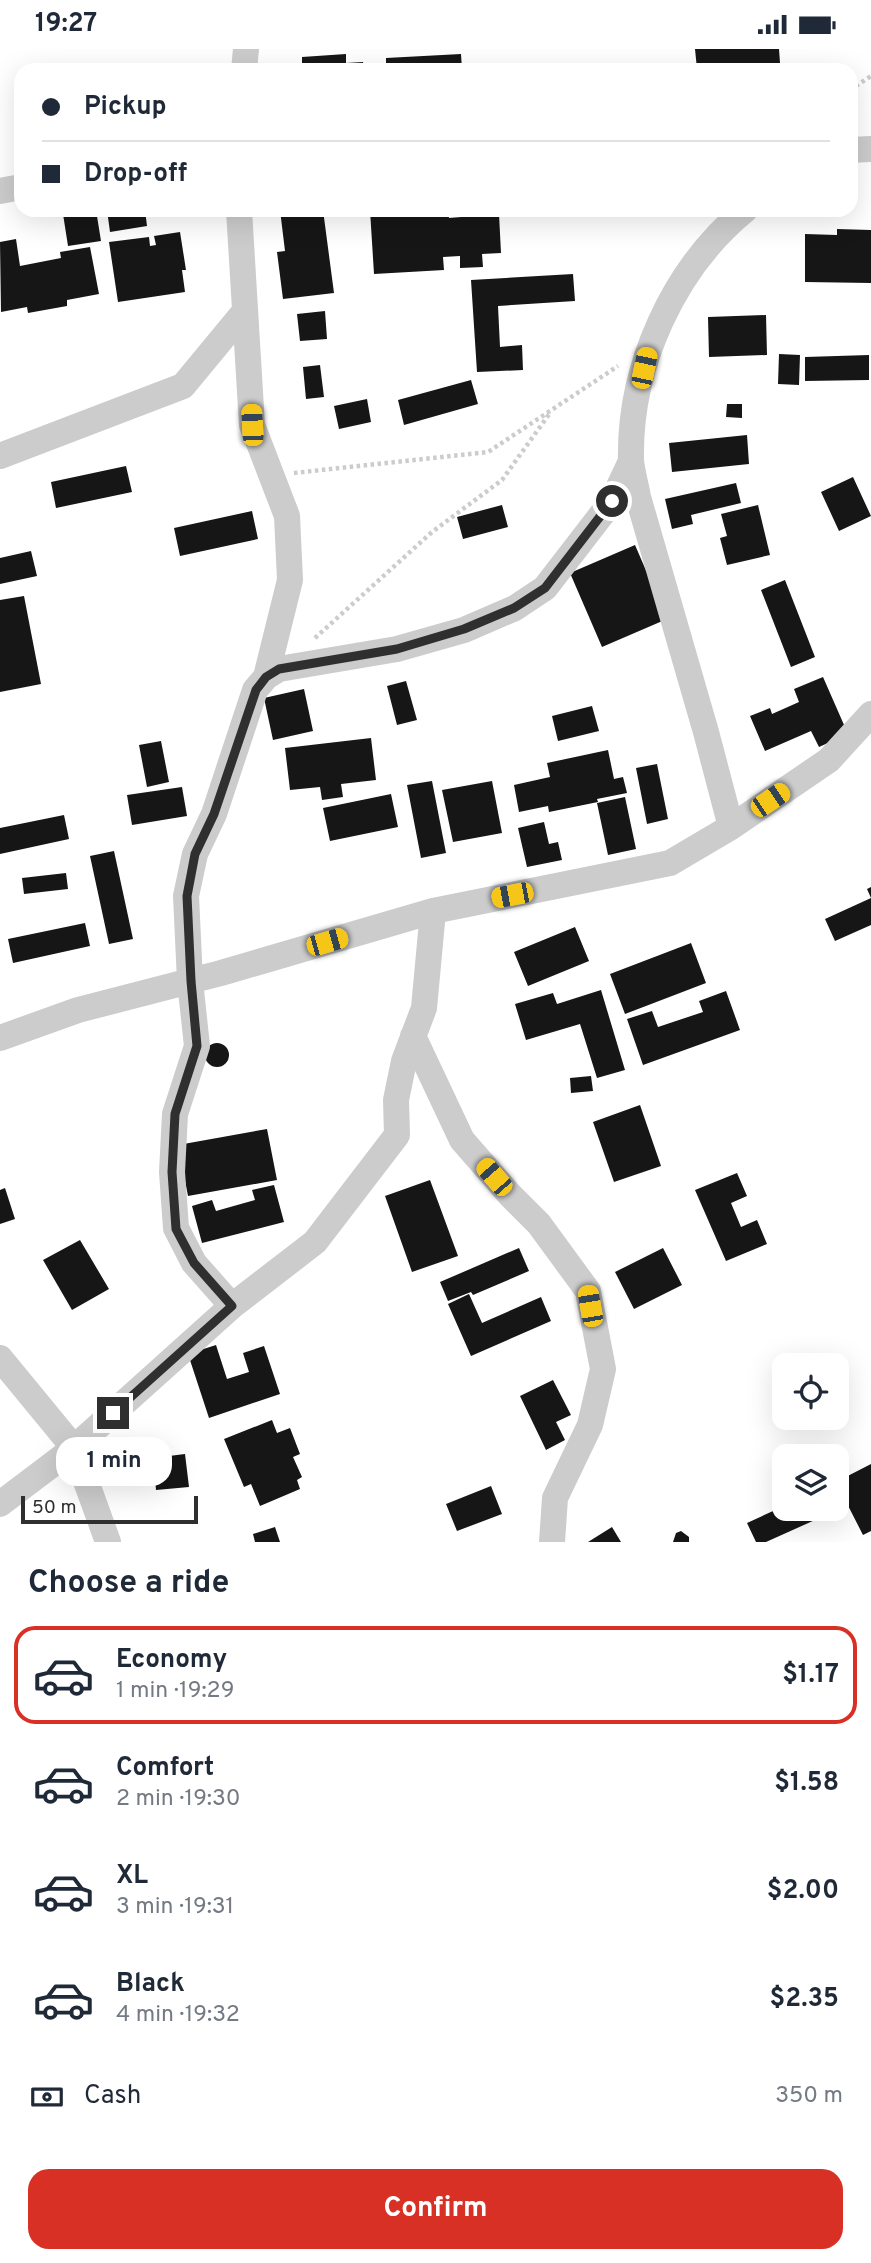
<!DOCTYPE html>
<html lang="en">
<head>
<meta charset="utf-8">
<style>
  :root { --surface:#fff; --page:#f2f2f3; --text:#1f2937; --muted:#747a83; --line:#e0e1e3; --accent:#d93025 }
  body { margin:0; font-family:Overpass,sans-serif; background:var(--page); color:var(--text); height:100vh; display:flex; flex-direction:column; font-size:26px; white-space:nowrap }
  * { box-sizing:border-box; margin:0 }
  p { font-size:23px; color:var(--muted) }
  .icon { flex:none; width:38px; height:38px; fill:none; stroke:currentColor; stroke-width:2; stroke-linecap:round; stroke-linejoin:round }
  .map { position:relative; height:1493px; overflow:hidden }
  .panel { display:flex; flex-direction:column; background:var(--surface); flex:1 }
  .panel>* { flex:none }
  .hud { position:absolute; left:14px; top:14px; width:844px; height:154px; border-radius:21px; box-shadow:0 7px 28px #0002; display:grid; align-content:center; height:154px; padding:0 28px; background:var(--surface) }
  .tools { position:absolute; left:772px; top:1304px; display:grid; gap:14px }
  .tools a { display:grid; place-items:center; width:77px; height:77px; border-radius:14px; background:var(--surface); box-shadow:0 7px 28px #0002; font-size:35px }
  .scale { position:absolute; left:21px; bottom:18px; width:177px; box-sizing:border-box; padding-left:7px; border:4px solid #2f2f2f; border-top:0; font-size:19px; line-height:24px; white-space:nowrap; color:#2f2f2f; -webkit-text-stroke:5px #fff; paint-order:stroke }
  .end { position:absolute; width:32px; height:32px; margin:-16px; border:9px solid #2f2f2f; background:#fff; box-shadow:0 0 0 4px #fff }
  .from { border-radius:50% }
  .bubble { position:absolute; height:49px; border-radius:21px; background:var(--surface); box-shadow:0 7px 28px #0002; font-size:23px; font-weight:700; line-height:49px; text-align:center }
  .car { position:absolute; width:21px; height:42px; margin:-21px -10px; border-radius:9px; box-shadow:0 0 5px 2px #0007; background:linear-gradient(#f5c518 24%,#345 0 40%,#f5c518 0 76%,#345 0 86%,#f5c518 0) }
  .hud b { display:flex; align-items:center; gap:24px; height:66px; font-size:26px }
  .hud b+b { border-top:2px solid var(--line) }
  .hud i { width:18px; height:18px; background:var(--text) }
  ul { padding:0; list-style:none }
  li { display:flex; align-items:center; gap:21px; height:98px; margin:0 14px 10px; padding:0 14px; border:4px solid transparent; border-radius:21px }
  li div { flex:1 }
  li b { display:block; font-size:26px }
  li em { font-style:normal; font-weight:700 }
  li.on { border-color:var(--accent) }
  li>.icon { width:63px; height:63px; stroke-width:1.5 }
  h2 { padding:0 28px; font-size:32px; line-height:84px }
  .pay { display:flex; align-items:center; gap:18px; height:77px; padding:0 28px; font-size:26px }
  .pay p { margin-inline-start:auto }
  .action { display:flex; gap:14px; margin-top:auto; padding:14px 28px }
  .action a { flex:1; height:80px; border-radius:21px; background:var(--accent); color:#fff; font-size:28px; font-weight:700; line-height:80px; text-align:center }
  .status { display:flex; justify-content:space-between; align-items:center; height:49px; padding:0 35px; background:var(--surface); direction:ltr }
  .status svg { height:19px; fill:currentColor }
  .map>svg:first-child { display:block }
  .building { fill:#161616 }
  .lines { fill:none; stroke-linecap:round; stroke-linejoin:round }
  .path { stroke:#ccc; stroke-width:4.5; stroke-dasharray:3.5 3.5; stroke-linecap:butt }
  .minor { stroke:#ccc; stroke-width:26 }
  .route { stroke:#2f2f2f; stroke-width:9 }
</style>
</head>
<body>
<div class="status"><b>19:27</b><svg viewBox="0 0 49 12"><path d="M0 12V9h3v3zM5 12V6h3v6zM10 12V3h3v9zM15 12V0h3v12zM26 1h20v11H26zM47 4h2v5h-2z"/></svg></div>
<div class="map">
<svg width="871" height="1493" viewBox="0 0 871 1493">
  <rect width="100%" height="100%" fill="#fff"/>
  <path class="building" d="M695,0h84l1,14 -83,6z
    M346,5v9l17,-1 1,8h-62v-13z
    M461,5l1,16h-76v-12z
    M96,161l5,31 -33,5 -5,-32z
    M107,161h38l2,16 -37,6z
    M280,161h43l11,83 -51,6 -6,-47 8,-1z
    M370,161h52l1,4 25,-2 1,6 50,-4 2,39 -19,1 1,13 -23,1v-12l-17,1 1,13 -70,4z
    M837,180l34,1v53l-66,-1v-48l32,1z
    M180,183l6,38h-4l3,22 -67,10 -9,-60 40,-5 1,9 6,-1 -2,-9z
    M16,190l4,27 41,-8 -1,-6 30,-5 9,47 -32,6v6l-39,7 -1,-6 -26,5 -1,-70z
    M573,225l2,27 -77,5 2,41 22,-2 1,25 -46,2 -6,-92z
    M325,262l2,28 -27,2 -3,-27z
    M766,266l1,40 -58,2 -1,-40z
    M779,305l21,1 -1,30 -21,-1z
    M869,306v25l-64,1v-24z
    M320,316l4,32 -18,2 -3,-32z
    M471,331l7,24 -74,21 -6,-25z
    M367,350l4,23 -32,7 -5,-23z
    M727,355h15v14l-16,-1z
    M747,386l2,29 -77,8 -3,-29z
    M126,417l6,26 -76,16 -5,-26z
    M853,428l18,39 -32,15 -18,-39z
    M736,434l5,20 -50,12 2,9 -21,5 -7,-30z
    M502,456l6,22 -45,12 -6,-22z
    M758,456l12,50 -43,10 -7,-27 7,-2 -6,-22z
    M252,462l6,28 -78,17 -6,-28z
    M635,496l32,74 -65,28 -32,-74z
    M31,502l6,25 -37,8v-26z
    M785,531l30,77 -24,10 -30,-77z
    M24,547l17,88 -41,8v-92z
    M823,628l25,57 -29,13 -8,-16 -46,20 -15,-35 20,-8 2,6 27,-12 -5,-13z
    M406,632l11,39 -20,5 -10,-39z
    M304,640l9,42 -40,9 -9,-42z
    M592,657l7,25 -41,10 -6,-25z
    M371,689l5,42 -35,4 2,13 -21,3 -2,-13 -30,3 -5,-42z
    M161,692l8,41 -22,5 -8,-42z
    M608,701l6,29 9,-2 4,16 -30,6 1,3 -49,10 -1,-6 -29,6 -5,-27 36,-8 -3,-14z
    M657,715l11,55 -21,5 -11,-56z
    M432,732l14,72 -25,5 -14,-73z
    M492,732l10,52 -49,9 -11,-52z
    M182,738l5,29 -55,9 -5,-30z
    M391,745l7,33 -68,14 -7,-33z
    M625,748l11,52 -28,6 -11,-52z
    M64,766l5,24 -69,15v-26z
    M544,773l5,22 9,-2 4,18 -35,7 -9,-39z
    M114,802l19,88 -24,5 -19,-88z
    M66,824l2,16 -44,5 -2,-16z
    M871,838v38l-36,16 -10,-22 46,-21 -4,-9z
    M85,874l5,23 -77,17 -5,-24z
    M575,878l14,34 -61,25 -14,-34z
    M691,894l15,40 -81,31 -15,-40z
    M601,941l24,80 -28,8 -17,-54 -54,16 -11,-36 38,-11 4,11z
    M726,942l14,39 -97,35 -16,-46 25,-8 6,16 45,-15 -4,-11z
    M205 1006a12 12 0 1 1 24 0a12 12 0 1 1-24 0Z
    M591,1027l2,15 -22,2 -1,-15z
    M640,1056l21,61 -47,16 -21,-60z
    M267,1080l10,51 -89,16 -10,-51z
    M737,1124l10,23 -16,7 10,24 16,-7 10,24 -41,17 -31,-71z
    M430,1131l28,76 -46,16 -27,-76z
    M274,1136l10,37 -82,21 -10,-37 20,-6 4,11 39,-11 -3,-10z
    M5,1139l10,31 -15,5v-34z
    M80,1191l29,49 -37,21 -29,-50z
    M519,1199l10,23 -56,24 -2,-3 -23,9 -8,-19z
    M663,1199l19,37 -48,24 -19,-37z
    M469,1245l13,29 59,-26 10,24 -80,35 -23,-52z
    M216,1296l11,34 22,-7 -6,-19 21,-7 16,48 -71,24 -21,-64z
    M553,1331l18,35 -15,7 9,18 -19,10 -26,-54z
    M272,1371l5,13 13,-5 10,26 -7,3 9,20 -5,3 3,9 -40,17 -9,-22 -7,3 -20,-48z
    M185,1405l4,33 -33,3 -3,-32z
    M871,1415v67l-8,4 -27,-53z
    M491,1437l11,28 -45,17 -11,-27z
    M784,1457v3h49l2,2 -69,31h-10l-9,-19z
    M275,1478l5,15h-25l-2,-8z
    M612,1478l9,15h-33z
    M681,1482l8,6v5h-16l3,-9z"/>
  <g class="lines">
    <path class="path" d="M850,41l21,-14
      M294,424l194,-21 130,-86
      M315,589l117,-106 70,-52 48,-67"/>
    <path class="minor" d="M244,21l2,-21
      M850,101l21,-1
      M0,142l21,-4
      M239,161l13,215 35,91 3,64 -24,97
      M0,407l183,-70 62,-75
      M731,778l98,-67 42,-46
      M413,987l49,104 48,55 29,29 49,67 15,78 -13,56 -35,73 -3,44
      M0,989l78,-28 143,-37 212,-62 237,-48 61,-36 -25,-95 -68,-235c-2,-12 -6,-25 -7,-37 -2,-93 42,-191 114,-250
      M232,1257l-38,-43 -18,-35 -4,-56 3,-58 22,-68 -7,-65 -4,-85 9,-42 19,-40 41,-124 11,-13 13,-8 118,-20 67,-19 51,-22 30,-20 67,-87 19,-40
      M0,1309l74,90 34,94
      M0,1455l74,-56 158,-142 83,-64 82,-107 -1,-35 8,-39 20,-53 9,-97"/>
  </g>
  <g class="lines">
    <path class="route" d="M113,1364l119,-107 -38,-43 -18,-34 -4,-57 3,-58 22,-68 -6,-65 -4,-85 8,-42 19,-40 42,-124 10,-13 13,-8 118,-20 67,-20 50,-21 31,-20 67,-87"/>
  </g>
</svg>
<div class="tools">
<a><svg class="icon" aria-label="locate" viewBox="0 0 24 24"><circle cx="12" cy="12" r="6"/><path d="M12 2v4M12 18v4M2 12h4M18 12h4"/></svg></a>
<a><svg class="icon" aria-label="layers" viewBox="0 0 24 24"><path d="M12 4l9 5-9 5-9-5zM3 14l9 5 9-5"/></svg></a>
</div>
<div class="scale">50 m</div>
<i class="end from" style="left:612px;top:452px"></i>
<i class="end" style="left:113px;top:1364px"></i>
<div class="bubble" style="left:56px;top:1388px;width:116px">1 min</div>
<i class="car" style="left:644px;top:319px;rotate:12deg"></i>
<i class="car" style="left:252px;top:376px;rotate:357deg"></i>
<i class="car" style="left:770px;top:751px;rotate:56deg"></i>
<i class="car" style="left:512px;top:846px;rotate:259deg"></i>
<i class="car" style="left:327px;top:893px;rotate:74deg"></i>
<i class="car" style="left:494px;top:1128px;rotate:319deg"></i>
<i class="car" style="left:590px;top:1257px;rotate:350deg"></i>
<div class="hud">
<b><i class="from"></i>Pickup</b>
<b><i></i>Drop-off</b>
</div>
</div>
<section class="panel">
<h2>Choose a ride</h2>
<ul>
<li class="on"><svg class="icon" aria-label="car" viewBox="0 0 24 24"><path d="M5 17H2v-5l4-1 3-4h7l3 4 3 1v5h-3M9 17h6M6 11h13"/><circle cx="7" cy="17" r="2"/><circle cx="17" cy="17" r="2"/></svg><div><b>Economy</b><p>1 min · 19:29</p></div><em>$1.17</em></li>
<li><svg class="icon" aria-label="car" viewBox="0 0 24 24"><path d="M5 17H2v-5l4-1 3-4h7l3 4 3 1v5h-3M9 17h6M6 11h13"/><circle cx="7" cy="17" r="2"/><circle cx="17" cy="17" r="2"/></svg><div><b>Comfort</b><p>2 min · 19:30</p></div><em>$1.58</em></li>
<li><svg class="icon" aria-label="car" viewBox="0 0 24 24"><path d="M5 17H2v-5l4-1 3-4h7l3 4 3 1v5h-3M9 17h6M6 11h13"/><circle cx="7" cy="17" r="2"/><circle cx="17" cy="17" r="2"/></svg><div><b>XL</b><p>3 min · 19:31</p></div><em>$2.00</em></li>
<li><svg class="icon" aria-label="car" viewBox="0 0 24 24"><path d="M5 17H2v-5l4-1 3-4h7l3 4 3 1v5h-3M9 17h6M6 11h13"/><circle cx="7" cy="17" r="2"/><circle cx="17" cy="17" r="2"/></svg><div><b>Black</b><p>4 min · 19:32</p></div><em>$2.35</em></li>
</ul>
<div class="pay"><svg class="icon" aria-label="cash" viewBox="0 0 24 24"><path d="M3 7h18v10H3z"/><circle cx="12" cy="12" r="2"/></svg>Cash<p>350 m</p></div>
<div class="action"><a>Confirm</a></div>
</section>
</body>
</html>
